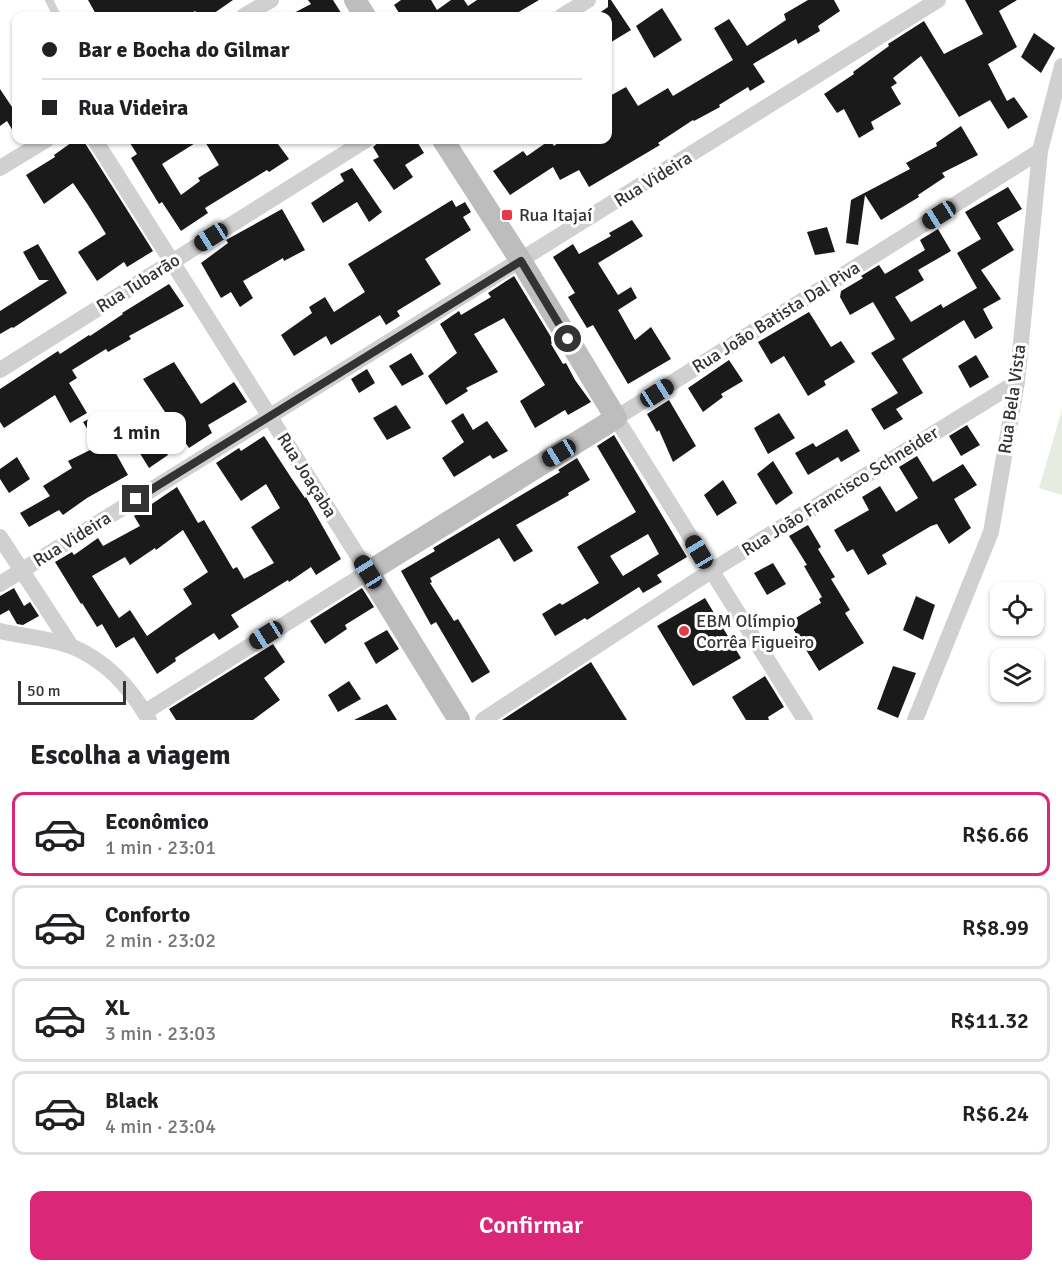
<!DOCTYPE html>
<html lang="pt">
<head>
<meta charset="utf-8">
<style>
  :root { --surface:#fff; --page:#f6f6f6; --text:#202124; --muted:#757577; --line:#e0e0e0; --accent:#db2777 }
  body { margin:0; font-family:Signika,sans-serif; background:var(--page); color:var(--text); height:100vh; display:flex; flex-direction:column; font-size:22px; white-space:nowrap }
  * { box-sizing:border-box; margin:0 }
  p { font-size:20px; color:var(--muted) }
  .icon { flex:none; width:33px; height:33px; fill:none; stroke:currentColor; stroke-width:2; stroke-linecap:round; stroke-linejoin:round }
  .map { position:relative; height:720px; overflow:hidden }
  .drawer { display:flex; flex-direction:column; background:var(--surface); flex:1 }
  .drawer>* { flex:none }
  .hud { position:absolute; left:12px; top:12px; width:600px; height:132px; border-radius:12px; box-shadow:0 2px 4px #0004; display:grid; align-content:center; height:132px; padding:0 30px; background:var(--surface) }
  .buttons { position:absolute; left:990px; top:582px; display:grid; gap:12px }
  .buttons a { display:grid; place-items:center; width:54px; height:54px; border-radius:12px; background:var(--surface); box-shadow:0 2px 4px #0004; font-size:30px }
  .scale { position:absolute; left:18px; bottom:15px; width:108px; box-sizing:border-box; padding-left:6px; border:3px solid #333; border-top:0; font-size:16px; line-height:21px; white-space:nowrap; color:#333; -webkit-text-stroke:4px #fff; paint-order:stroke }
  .end { position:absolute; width:27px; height:27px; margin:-14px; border:8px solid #333; background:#fff; box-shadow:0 0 0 3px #fff }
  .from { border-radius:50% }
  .bubble { position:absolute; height:42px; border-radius:12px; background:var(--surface); box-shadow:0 2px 4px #0004; font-size:20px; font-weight:600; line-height:42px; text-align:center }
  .car { position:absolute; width:18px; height:36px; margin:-18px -9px; border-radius:8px; box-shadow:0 0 4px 2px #0007; background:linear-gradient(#222 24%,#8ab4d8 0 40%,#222 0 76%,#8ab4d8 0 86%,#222 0) }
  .hud b { display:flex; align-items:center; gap:21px; height:57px; font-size:22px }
  .hud b+b { border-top:2px solid var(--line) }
  .hud i { width:15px; height:15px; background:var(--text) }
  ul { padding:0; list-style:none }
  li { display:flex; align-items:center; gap:18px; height:84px; margin:0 12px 9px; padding:0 18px; border:3px solid var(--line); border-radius:12px }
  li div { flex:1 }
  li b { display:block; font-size:22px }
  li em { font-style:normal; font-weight:600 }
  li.on { border-color:var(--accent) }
  li>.icon { width:54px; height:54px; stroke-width:1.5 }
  h2 { padding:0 30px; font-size:27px; line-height:72px }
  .action { display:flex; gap:12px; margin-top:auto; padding:12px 30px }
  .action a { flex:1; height:69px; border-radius:12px; background:var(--accent); color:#fff; font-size:24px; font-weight:600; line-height:69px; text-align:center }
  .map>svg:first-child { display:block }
  .green { fill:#e6ecdf }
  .building { fill:#1a1a1a; fill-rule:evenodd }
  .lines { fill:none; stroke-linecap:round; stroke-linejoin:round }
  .lane { stroke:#d0d0d0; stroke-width:8 }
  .street { stroke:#d0d0d0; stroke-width:16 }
  .secondary { stroke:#bdbdbd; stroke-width:22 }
  .route { stroke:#333; stroke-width:8 }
  .poi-dot { fill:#e63946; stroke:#fff; stroke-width:2 }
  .labels { text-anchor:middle; stroke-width:6; stroke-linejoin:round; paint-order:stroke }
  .street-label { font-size:18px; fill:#333; stroke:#fff }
  .poi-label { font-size:18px; fill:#333; stroke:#fff; text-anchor:start }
</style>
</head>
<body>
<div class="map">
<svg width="1062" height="720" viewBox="0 0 1062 720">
  <rect width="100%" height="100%" fill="#fff"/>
  <path class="green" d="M1062,410v85l-23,-7z"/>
  <path class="building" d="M88,0h145l-23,16h-11l-4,-5 -8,5h-90z
    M308,0h25l10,16h-55l23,-12z
    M401,0h30l6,10 14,-10h13l4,6 9,-6h62l-27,16h-111l-7,-11z
    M608,0h3l20,30 -23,14v-28h-13l13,-9z
    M808,0h26l6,11 -22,15 2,5 -22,13 -2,-5 -43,25 12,18 -15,9 -2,-4 -29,18 1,2 -26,14 -1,-1 -35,23 2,2 -71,42 -10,-17 -19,10 -7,-13 -43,28 -17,-24 30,-20 4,5 23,-16 4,6 8,-6h46v-43l18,-10 12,19 30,-18 5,8 60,-36 -19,-32 15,-9 18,27 39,-26 -2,-6z
    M965,0h52l-18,11 18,36 -29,17 19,37 7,-4 14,20 -20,12 -18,-29 -31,17 -38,-61 -28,22 4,5 -6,4 10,17 -30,18 3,7 -15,9 -15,-29 -7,4 -13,-19 30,-20 -1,-2 36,-26 -1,-2 36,-23 20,33 39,-20z
    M662,8l20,32 -28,18 -18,-32z
    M1034,33l21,15 -14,25 -20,-16z
    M0,89l16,24v23l-9,-15 -7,5z
    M961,126l17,29 -36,18 3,4 -27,18 1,2 -38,23 -16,-25 -7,50 -12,-2 5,-43 59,-31 -4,-6 31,-17 -1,-3z
    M75,140h8l70,111 -26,16 -3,-5 -27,19 -19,-29 28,-18 -18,-29 -15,-22 -29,21 -18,-29 29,-18 -1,-2z
    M128,140h72l-38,24 19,31 19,-14 -2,-3 21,-13 -15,-25h71l14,19 -20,13 -2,-2 -62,38 3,5 -27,18 -19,-29 -3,2 -28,-46 6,-4z
    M381,140h35l8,13 -19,12 8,12 -19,13 -21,-30 6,-3 -6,-10z
    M352,168l30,44 -13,10 -12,-20 -34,21 -12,-20 33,-22 -4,-7z
    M1008,187l14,22 -25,14 17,27 -33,20 20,29 -18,10 10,19 -18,11 -11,-19 -62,39 21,34 -27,16 7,10 -19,11 -13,-21 27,-16 -27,-40 24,-14 -22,-37 -23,13 -10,-18 1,-6 22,-13 -2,-2 18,-11 6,9 40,-24 -5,-10 18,-11 13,22 -33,19 6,10 -29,17 16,25 30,-18 2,4 34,-20 -20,-35 24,-14 -16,-27z
    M452,200l4,7 9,-5 6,10 -8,5 8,13 -46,29 16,25 -44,27 3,5 -14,9 -6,-10 -49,30 -5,-9 -32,20 -13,-21 31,-22 -3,-6 16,-10 9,15 31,-20 -17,-28z
    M282,209l23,41 -21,11 -1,-3 -40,23 10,17 -13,9 -9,-15 -10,6 -20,-35 27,-20 -2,-3z
    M632,220l11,16 -45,27 20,32 13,-8 6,11 -19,12 17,30 16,-13 20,32 -43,25 -35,-59 -6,3 -19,-31 7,-4 -22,-36 20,-13 6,10 32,-18 -2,-3z
    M827,227l8,25 -20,3 -8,-23z
    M38,244l29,49 -54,35 -1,-1 -12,7v-23l49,-31h-10l-16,-28z
    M514,276l40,66 -3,2 12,20 3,-1 9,17 16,22 -23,13 -3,-5 -30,18 -15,-27 25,-16 -41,-67 -30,16 24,38 -32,16 2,3 -22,14 -18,-29 29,-23 -17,-29 19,-13 2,4 30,-18 -3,-4z
    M169,284l15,22 -55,30 2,3 -23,13 -2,-3 -34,21 5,8 -8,5 18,30 -17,10 -15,-28 -51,33 -4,-6v-33l58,-38 2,3 29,-19 1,1 33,-22 -1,-1z
    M809,312l22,35 10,-6 14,21 -31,19 2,4 -18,11 -24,-40 -13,8 -13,-22z
    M411,353l13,21 -22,12 -13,-20z
    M976,355l13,22 -19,11 -12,-22z
    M729,360l14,21 -22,13 2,3 -20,15 -15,-24z
    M174,362l27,42 33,-22 13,20 -39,23 4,8 -23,15 -46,-69z
    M367,369l8,14 -16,10 -8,-14z
    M669,400l27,46 -23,16 -14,-32 -2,2 -10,-18z
    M396,405l15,23 -24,12 -14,-22z
    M463,413l10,17 14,-9 21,30 -15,8 -3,-4 -36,22 -12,-19 22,-16 -13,-21z
    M779,413l16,25 -27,16 -14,-26z
    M95,416l33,59 -41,23 -24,17 -4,-5 -30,17 -9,-14 30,-17 -7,-10 29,-18 -4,-7 30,-15 -15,-24z
    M149,423l19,32 -19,13 -21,-34z
    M967,425l13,20 -19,11 -12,-20z
    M847,429l13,22 -19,11 -3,-5 -30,18 -13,-22 18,-10 3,4z
    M614,435l73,122 -30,18 5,7 -19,11 -4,-6 -52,33 -2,-2 -30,18 -13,-22 18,-11 2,2 37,-22 -22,-36 59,-35 -39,-66zM648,534l11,20 -36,22 -13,-20z
    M264,436l28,43 13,19 1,-1 35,62 -25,16 -5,-8 -22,15 -1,-2 -57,35 8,12 -20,13 -5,-7 -39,25 1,3 -19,13 -23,-37 -18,11 -14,-24 -5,3 -15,-24 -1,1 -26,-42 17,-10 2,3 24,-17 5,8 37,-20 -6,-10 43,-29 21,36 6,-3 29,49 4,-2 7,12 30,-16 -23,-36 29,-19 -14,-24 -25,17 -25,-38 23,-15 2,3zM183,530l25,42 -25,17 9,15 -45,32 -17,-26 -11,8 -27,-42 33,-19 5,8 25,-17 1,2z
    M917,456l16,26 30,-18 14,21 -23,14 17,29 -22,16 -12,-20 -6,2 -49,29 5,9 -19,11 -15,-26 -6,3 -13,-22 35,-20 -7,-13 18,-11 16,26 22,-14 -19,-31z
    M17,457l13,22 -21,14 -9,-14v-10z
    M577,458l13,22 -22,13 1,2 -53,30 17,26 -19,11 -15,-24 -69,40 2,4 -2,1 24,38 4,-2 32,53 -18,11 -36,-61 -5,3 -30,-54 34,-20 -2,-3 127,-76 -2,-2z
    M773,461l20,32 -17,12 -19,-31z
    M723,480l14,23 -20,13 -13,-21z
    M808,525l13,22 -3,2 17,28 -4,2 19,31 -5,3 19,30 -45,28 -30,-49 32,-19 -2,-4 3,-2 -18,-31 3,-1 -18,-29z
    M773,563l13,21 -19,11 -13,-22z
    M14,588l10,18 6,-4 9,14 -16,9 -6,-1 -8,-14 -9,5v-19z
    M362,588l12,19 -29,18 2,4 -22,15 -15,-23z
    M916,596l19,9 -12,35 -20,-10z
    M705,598l36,60 -48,28 -36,-60z
    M387,630l12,19 -23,15 -12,-21z
    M273,644l12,18 -21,16 16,22 -27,20h-77l-7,-11z
    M591,662l36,58h-125z
    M893,666l23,7 -18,45 -21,-9z
    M765,676l19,31 -16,10 1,3h-23l-14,-23z
    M349,681l12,18 -23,13 -10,-17z
    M387,704l10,16h-43z"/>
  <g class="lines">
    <path class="lane" d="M49,0l8,16"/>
    <path class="street" d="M244,16l27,-16
      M562,16l26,-16
      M95,140l273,432 -223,140
      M0,168l46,-28
      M0,370l366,-230
      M0,537l71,109
      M0,584l938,-584
      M0,631c21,5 54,8 73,16 35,15 58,41 76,73
      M483,720l228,-149 306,-189
      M805,720l-189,-302 424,-267
      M915,720l76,-188 26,-150 23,-231 22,-85"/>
    <path class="secondary" d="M355,0l10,16
      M443,140l78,121 95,157 -248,154 91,148"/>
  </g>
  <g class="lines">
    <path class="route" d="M136,499l385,-238 47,78"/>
  </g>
  <g class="poi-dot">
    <rect x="501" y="209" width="12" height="12" rx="3"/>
    <circle cx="684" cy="631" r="6"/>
  </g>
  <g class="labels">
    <g class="street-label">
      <text transform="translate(653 179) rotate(-32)" y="6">Rua Videira</text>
      <text transform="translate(138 283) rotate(-32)" y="6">Rua Tubarão</text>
      <text transform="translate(776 317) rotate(-32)" y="6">Rua João Batista Dal Piva</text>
      <text transform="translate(1012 399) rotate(-82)" y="6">Rua Bela Vista</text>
      <text transform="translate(307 475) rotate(58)" y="6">Rua Joaçaba</text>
      <text transform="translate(840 491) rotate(-32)" y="6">Rua João Francisco Schneider</text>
      <text transform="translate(72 539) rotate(-32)" y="6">Rua Videira</text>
    </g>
    <g class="poi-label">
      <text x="519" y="221">Rua Itajaí</text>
      <text x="696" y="627">EBM Olímpio<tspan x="696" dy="21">Corrêa Figueiro</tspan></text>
    </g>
  </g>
</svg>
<div class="buttons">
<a><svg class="icon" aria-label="locate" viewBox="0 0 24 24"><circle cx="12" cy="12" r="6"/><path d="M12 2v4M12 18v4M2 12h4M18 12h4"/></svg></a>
<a><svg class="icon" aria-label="layers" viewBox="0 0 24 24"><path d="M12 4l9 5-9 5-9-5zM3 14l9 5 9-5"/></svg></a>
</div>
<div class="scale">50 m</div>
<i class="end from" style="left:568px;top:339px"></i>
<i class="end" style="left:136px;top:499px"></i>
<div class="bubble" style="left:87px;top:412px;width:99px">1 min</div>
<i class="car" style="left:939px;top:215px;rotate:238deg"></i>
<i class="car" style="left:211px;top:237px;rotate:238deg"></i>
<i class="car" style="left:657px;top:393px;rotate:58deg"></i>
<i class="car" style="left:559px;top:453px;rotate:239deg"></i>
<i class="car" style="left:699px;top:552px;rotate:329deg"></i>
<i class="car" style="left:368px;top:572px;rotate:328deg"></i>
<i class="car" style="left:266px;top:635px;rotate:238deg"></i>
<div class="hud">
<b><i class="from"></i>Bar e Bocha do Gilmar</b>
<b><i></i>Rua Videira</b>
</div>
</div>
<section class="drawer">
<h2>Escolha a viagem</h2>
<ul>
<li class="on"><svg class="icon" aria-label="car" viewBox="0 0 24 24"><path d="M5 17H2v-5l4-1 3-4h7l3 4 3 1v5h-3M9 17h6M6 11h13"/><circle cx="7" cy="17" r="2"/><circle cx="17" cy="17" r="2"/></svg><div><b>Econômico</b><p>1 min · 23:01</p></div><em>R$6.66</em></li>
<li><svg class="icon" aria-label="car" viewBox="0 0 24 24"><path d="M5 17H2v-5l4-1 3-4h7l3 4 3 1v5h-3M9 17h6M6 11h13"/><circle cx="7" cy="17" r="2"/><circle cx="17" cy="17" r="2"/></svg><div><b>Conforto</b><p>2 min · 23:02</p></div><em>R$8.99</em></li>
<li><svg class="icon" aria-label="car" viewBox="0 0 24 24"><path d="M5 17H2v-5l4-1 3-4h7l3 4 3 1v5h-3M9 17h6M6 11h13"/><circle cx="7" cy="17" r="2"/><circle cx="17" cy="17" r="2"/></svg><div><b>XL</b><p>3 min · 23:03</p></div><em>R$11.32</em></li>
<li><svg class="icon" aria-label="car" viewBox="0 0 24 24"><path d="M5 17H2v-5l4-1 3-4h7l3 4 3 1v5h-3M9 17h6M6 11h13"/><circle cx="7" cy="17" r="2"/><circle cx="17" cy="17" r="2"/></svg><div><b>Black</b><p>4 min · 23:04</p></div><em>R$6.24</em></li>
</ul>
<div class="action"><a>Confirmar</a></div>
</section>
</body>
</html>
